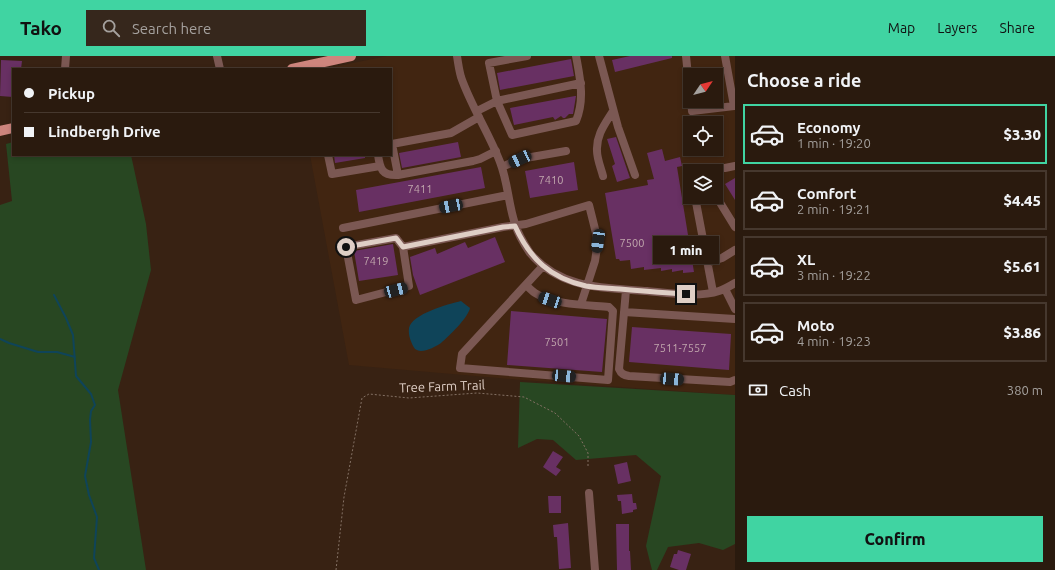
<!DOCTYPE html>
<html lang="en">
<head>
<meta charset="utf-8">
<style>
  :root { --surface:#2a1a0e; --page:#36271c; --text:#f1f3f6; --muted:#a5a19e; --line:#46382e; --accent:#40d4a2 }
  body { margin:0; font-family:Ubuntu,sans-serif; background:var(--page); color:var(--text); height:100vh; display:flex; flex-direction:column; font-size:15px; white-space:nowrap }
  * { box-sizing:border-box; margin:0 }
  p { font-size:13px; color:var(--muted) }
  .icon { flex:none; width:22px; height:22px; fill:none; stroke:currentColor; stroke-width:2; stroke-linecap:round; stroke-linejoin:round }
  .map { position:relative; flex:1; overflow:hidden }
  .sheet { display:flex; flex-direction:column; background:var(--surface); width:320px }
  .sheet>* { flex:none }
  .top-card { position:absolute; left:12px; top:12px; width:380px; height:88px; border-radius:0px; box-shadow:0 2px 6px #0003,0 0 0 1px var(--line); display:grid; align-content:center; height:88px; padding:0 12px; background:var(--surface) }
  .needle { width:26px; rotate:55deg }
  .fabs { position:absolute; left:683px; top:12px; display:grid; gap:8px }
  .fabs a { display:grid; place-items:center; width:40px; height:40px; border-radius:0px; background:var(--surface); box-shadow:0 2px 6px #0003,0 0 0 1px var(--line); font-size:20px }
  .end { position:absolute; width:18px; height:18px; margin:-9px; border:5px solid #dfcfc6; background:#111; box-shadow:0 0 0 2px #111 }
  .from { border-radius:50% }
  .bubble { position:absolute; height:28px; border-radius:0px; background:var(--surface); box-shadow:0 2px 6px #0003,0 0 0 1px var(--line); font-size:13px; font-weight:800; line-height:28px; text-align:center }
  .car { position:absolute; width:12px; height:24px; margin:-12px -6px; border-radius:5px; box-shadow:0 0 3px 1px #0007; background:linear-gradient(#222 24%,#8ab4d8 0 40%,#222 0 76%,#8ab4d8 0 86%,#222 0) }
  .top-card b { display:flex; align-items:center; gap:14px; height:38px; font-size:15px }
  .top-card b+b { border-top:1px solid var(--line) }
  .top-card i { width:10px; height:10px; background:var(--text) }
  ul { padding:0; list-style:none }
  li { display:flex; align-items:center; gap:12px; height:60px; margin:0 8px 6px; padding:0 4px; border:2px solid var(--line); border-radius:0px }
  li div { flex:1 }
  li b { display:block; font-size:15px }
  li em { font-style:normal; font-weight:800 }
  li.on { border-color:var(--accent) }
  li>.icon { width:36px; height:36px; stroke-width:1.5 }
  h2 { padding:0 12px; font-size:18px; line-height:48px }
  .pay { display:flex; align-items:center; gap:10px; height:44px; padding:0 12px; font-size:15px }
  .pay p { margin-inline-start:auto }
  .primary-button { display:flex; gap:8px; margin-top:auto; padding:8px 12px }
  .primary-button a { flex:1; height:46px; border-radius:0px; background:var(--accent); color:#111; font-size:16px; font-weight:800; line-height:46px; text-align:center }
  header { display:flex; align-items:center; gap:24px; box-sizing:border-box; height:56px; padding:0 20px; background:var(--accent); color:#111 }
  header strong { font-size:19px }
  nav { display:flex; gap:22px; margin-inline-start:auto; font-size:14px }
  .search { width:280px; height:36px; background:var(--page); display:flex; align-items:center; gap:10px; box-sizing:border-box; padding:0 14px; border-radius:0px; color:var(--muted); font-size:15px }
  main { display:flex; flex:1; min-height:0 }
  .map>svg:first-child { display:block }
  .built { fill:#412511; fill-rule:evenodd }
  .green { fill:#284722 }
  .water { fill:#0f4459 }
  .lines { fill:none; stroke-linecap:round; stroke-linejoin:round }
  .stream { stroke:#0f4459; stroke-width:2 }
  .building { fill:#683063 }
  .path { stroke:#847164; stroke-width:1; stroke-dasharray:2 2; stroke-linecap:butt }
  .minor { stroke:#7b5853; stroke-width:8 }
  .major { stroke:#ce857d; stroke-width:10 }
  .route { stroke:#dfcfc6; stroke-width:5 }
  .labels { text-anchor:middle; stroke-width:3.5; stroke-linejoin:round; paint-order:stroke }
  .number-label { font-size:11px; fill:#c1a7ad }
  .street-label { font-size:13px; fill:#dfcfc6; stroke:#382213 }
</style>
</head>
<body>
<header>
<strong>Tako</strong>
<div class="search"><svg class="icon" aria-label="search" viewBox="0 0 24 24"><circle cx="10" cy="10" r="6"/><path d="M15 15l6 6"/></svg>Search here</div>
<nav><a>Map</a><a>Layers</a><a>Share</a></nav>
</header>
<main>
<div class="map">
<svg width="735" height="514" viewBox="0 0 735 514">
  <rect width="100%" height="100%" fill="#382213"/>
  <path class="built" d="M387,0h348v339l-213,-15 -173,-15 -39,-210h81v-86h-67zM690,19h26v26h-26zM690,67h26v26h-26zM690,115h26v26h-26z"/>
  <path class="green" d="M13,86v13h118l15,69 5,46 -33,120 28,180h-146v-365l12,-4 -6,-57z
    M520,326l215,13v149l-12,6 -24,-7 -31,4 -11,23h-5l-6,-24 15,-70 -25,-21 -60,5 -23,-20 -16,-1 -19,9z"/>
  <path class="water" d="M461,245l5,4 4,3c-2,10 -21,28 -29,35 -4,3 -14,8 -20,8 -2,0 -4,-1 -6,-2 -4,-6 -7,-14 -6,-21 3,-14 39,-24 52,-27z"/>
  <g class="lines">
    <path class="stream" d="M54,239l12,23 7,17 3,41 15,18 4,11 -4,6 -1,9 1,22 -6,34 4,19 8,22 -3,41 5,12
      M0,283l9,4 29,9h19l18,5"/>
  </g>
  <path class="building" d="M630,0h42v2l-57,14 -3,-12z
    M571,3l3,17 -74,14 -3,-17z
    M1,4l21,1 -1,8h-8v28l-13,-1z
    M576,40l-3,18h-4l-4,4h-2l-2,-2 -6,4 -2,-3 -39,8 -4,-17 65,-12z
    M616,81l14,41 -13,4 -5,-16 3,-2 -8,-25z
    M458,86l3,15 -59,11 -3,-15z
    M662,93l3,12 15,-4 2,9 -5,1 17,105 -11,1v-3l-11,2v-3l-11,2v-3l-17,2v-3l-13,2 -1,-9 -10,1 -1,-2h-3l-11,-66 43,-8 -1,-5 7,-1 -7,-26z
    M334,99h31v3l-30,5z
    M574,106l4,28 -48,8 -5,-27z
    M481,111l4,21 -126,24 -3,-22z
    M735,122v22l-10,-16z
    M495,181l10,25 -85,33 -7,-20 -3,-18 25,-9 2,6 28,-12 3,6z
    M393,188l5,31 -39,6 -5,-30z
    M511,255l96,8 -5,53 -95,-7z
    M632,271l99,7 -2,36 -100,-8z
    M553,395l10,6 -7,10 5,3 -5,6 -13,-9z
    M627,406l4,19 -13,3 -4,-19z
    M632,438l1,9h3l1,6 -4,1v2l-11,2 -1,-13h-3l-1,-6z
    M548,440h13v17h-12z
    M568,467l3,45 -12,1 -2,-32h-3l-1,-12z
    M616,468h13v27h1l1,19h-14z
    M678,494l13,4 -5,16h-7l-9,-3 4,-13h3z"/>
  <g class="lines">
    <path class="path" d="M336,514l8,-73 18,-99 7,-4 40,4 68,-5 47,4 31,16 24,23 9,17v14"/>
    <path class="minor" d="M217,0l3,13
      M457,0c1,7 2,14 4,21 10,29 28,56 39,85 8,20 8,41 15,62 3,10 9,20 15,29 30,36 74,35 117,38 21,2 52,7 72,0 6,-2 11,-5 16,-8
      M527,0l-38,7 8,38 15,34 64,-14c9,-22 4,-43 0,-65
      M599,0l19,71 17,48
      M686,0l4,39
      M65,13l1,-13
      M691,45l1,10 42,-5 -9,-50
      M477,55l20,-10 84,-18
      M479,61l-28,16 -59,11 6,31 75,-14 7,-2 16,-8
      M328,99l4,19 48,-8
      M378,99c2,14 4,21 20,20
      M502,111l18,-8 46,-8
      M725,112l10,-2
      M603,120c-2,-8 -6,-17 -6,-25 -1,-16 8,-27 16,-40
      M716,140l19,31
      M695,141l18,95
      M343,172l165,-33
      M403,191l-7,-9 -50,9 10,53 53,-14 -6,-39 100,-20 23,-3 63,-19 9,36 -3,20 -14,43
      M707,207l15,-5 13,-8
      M526,229c3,3 6,6 9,8 18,12 53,12 74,14l4,4 -5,69 -148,-12 2,-14 81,-88
      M725,233l10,20
      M626,234l-7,79c2,5 5,6 10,7l101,6 5,-2
      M624,256l111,7
      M589,437l6,77"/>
    <path class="major" d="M292,13l59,-13
      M0,75l13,-3"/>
  </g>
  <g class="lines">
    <path class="route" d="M346,191l50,-9 7,9 100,-20 12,-1c15,33 35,52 71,60 11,2 23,2 34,3 22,2 44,4 66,5"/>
  </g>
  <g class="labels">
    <g class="number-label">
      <text x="551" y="128">7410</text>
      <text x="420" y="137">7411</text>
      <text x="632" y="191">7500</text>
      <text x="376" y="209">7419</text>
      <text x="557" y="290">7501</text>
      <text x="680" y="296">7511-7557</text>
    </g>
    <g class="street-label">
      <text transform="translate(442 330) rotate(-2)" y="5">Tree Farm Trail</text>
    </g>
  </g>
</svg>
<div class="fabs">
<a><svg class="needle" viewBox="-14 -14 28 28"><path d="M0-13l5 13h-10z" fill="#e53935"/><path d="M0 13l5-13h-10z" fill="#a5a19e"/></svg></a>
<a><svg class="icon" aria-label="locate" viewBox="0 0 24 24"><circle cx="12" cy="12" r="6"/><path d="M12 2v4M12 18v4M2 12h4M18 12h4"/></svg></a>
<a><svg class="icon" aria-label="layers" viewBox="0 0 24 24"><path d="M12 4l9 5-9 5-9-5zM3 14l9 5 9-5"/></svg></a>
</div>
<i class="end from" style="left:346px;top:191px"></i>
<i class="end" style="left:686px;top:238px"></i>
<div class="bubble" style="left:653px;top:180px;width:66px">1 min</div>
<i class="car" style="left:520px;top:103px;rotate:245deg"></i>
<i class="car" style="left:451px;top:150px;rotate:259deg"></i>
<i class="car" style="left:598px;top:185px;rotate:188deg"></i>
<i class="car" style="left:396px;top:234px;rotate:75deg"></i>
<i class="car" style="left:550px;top:244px;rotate:289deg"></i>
<i class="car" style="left:564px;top:320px;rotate:95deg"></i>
<i class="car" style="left:672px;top:323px;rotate:94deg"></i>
<div class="top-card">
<b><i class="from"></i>Pickup</b>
<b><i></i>Lindbergh Drive</b>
</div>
</div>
<section class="sheet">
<h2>Choose a ride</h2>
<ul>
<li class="on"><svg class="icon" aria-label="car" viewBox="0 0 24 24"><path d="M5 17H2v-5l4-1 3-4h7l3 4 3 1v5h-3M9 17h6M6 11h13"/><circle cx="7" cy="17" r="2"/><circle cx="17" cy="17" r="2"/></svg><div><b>Economy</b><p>1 min · 19:20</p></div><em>$3.30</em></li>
<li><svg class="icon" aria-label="car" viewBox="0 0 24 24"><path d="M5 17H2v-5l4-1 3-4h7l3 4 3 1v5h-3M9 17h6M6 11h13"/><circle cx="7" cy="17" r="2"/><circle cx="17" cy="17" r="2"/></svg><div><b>Comfort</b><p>2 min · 19:21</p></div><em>$4.45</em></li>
<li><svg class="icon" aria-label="car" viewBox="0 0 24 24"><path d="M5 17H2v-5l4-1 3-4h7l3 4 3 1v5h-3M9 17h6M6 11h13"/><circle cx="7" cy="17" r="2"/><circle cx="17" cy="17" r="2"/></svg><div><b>XL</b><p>3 min · 19:22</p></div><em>$5.61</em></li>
<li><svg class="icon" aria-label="car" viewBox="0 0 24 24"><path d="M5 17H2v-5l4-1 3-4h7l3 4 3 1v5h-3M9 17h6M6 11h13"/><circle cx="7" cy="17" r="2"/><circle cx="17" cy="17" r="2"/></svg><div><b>Moto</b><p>4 min · 19:23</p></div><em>$3.86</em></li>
</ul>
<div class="pay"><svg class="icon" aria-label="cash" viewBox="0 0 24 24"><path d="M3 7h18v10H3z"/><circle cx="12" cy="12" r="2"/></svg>Cash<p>380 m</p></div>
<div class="primary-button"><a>Confirm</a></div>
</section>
</main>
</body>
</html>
